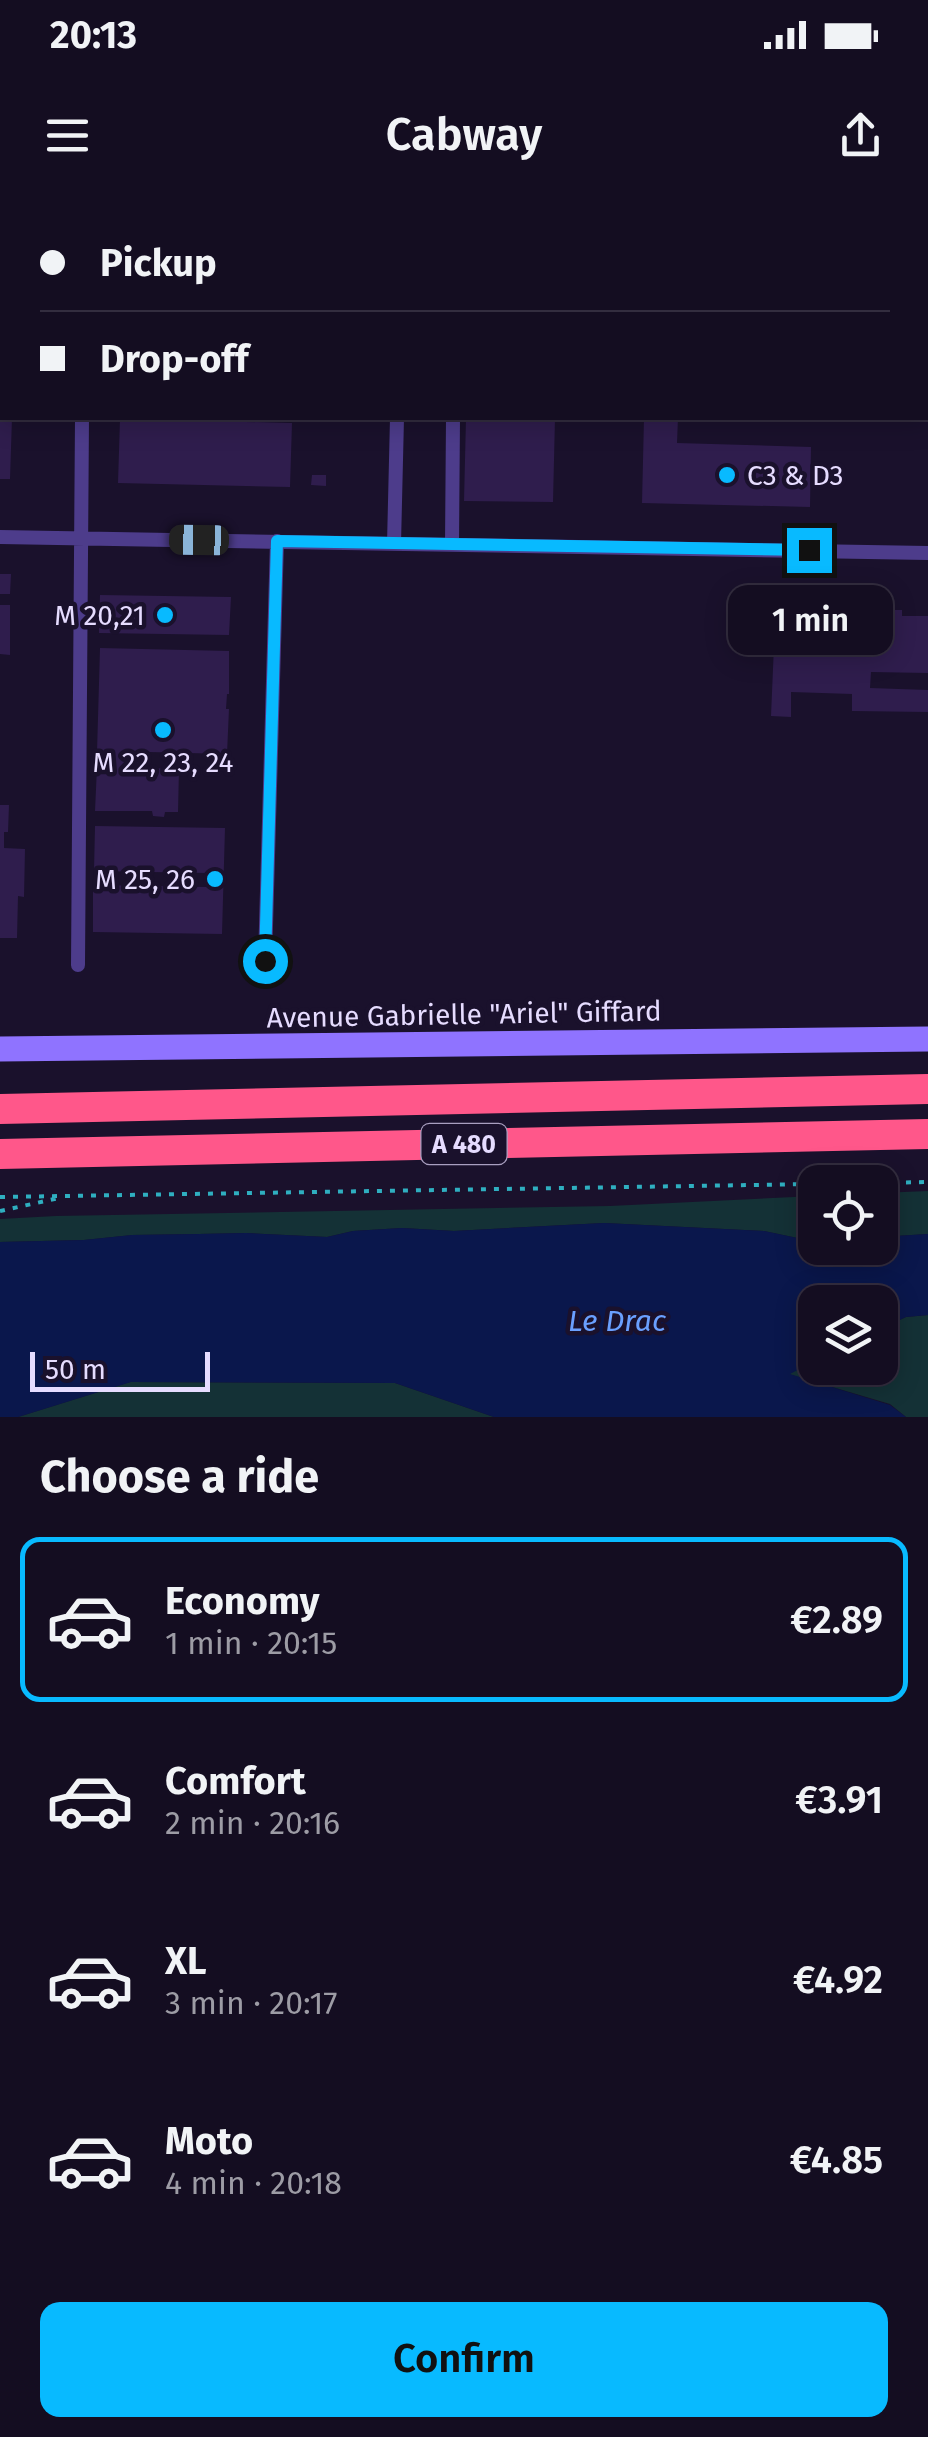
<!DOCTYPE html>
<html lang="en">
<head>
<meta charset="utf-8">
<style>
  :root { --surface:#140d21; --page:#211b2e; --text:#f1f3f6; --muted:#9d9ca5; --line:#332d3f; --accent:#08baff }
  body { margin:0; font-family:"Fira Sans",sans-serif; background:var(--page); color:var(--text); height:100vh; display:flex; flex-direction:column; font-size:38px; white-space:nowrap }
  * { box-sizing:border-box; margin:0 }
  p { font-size:32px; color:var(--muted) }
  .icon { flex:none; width:55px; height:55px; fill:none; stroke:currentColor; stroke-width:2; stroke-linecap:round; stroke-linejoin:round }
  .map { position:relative; height:1217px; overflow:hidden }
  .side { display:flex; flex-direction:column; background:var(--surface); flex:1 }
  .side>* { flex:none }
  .banner { position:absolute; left:0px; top:0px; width:930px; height:220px; box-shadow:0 5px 25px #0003,0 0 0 2px var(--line); display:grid; align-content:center; height:220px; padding:0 40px; background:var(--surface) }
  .controls { position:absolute; left:798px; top:965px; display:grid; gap:20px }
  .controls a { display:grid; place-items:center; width:100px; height:100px; border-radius:20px; background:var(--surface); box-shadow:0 5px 25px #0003,0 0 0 2px var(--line); font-size:50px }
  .scale { position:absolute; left:30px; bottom:25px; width:180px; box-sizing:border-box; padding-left:10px; border:5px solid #e6dcff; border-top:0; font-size:28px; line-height:35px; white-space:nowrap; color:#e6dcff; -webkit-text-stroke:8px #1a112c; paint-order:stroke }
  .end { position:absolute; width:45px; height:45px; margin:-22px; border:12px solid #08baff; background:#111; box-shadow:0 0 0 5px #111 }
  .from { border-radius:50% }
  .bubble { position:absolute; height:70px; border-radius:20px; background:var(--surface); box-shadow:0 5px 25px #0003,0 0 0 2px var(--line); font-size:32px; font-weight:600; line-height:70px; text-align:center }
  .car { position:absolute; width:30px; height:60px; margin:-30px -15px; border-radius:12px; box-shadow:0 0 8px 2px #0007; background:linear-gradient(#222 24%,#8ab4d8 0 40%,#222 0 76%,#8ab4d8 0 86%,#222 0) }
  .banner b { display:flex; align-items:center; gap:35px; height:95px; font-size:38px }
  .banner b+b { border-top:2px solid var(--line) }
  .banner i { width:25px; height:25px; background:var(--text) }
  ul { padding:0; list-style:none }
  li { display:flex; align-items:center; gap:30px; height:165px; margin:0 20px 15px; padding:0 20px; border:5px solid transparent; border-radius:20px }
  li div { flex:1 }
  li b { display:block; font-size:38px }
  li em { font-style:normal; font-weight:600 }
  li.selected { border-color:var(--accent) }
  li>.icon { width:90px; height:90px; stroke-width:1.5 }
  h2 { padding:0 40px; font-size:45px; line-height:120px }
  .primary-button { display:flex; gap:20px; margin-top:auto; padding:20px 40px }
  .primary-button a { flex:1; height:115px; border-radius:20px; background:var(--accent); color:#111; font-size:40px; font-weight:600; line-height:115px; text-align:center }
  .status { display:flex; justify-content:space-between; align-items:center; height:70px; padding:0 50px; background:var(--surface); direction:ltr }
  .status svg { height:28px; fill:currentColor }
  header { display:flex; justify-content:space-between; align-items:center; height:130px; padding:0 40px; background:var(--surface); font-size:45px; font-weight:600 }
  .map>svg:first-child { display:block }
  .green { fill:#143136 }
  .water { fill:#0a174c }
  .building { fill:#2f1d4d }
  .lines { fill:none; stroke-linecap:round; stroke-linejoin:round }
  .path { stroke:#2fafc0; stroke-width:4; stroke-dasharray:5 8; stroke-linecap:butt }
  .lane { stroke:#4d3c8b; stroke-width:14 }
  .secondary { stroke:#8f73ff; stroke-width:25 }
  .highway { stroke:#ff578a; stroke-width:30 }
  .route { stroke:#08baff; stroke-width:12 }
  .poi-dot { fill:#08baff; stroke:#1a112c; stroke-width:4 }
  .labels { text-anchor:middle; stroke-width:9; stroke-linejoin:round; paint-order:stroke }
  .shield { fill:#1a112c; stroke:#a99fc0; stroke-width:2.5 }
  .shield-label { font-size:25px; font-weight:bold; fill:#e6dcff }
  .poi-label { font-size:28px; fill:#e6dcff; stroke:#1a112c; text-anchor:end }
  .street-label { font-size:28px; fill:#e6dcff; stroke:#1a112c }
  .water-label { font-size:30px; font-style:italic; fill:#6aa0ff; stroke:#1a112c }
</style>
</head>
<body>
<div class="status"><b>20:13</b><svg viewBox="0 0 49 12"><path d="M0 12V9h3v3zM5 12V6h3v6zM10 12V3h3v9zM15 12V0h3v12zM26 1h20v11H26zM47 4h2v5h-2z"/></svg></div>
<header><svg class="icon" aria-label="menu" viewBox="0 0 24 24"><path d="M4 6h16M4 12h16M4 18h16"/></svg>Cabway<svg class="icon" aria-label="share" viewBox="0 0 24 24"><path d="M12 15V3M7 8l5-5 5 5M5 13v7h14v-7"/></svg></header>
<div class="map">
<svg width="928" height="1217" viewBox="0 0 928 1217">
  <rect width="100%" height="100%" fill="#1a112c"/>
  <path class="green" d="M928,991v43l-48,3v-44z
    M815,996v44l-13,-1 -38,-8 -160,-8 -150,8 -52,-3 -49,3 -26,6 -81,-4 -47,1 -66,1 -49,5 -84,2v-23l56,-3 554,-10z
    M928,1115v102h-22l-16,-13 -102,-30 27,-13v7h65v-39l26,-12z
    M130,1182l265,1 99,34h-476z"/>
  <path class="water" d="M604,1023l160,8 38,8 13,1v8h65v-11l48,-3v81l-22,2 -26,12v-27h-65v59l-25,13 100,31 16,12h-412l-99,-34 -264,-1 -113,35h-18v-175l84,-2 48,-5 67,-1 47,-1 81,4 26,-6 49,-3 52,3z"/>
  <path class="building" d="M0,218h12l-2,61h-10z
    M466,218h89l-2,84 -89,-1z
    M644,218h34l-1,25 134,4 -1,60 -168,-4z
    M120,219l172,4 -2,64 -172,-4z
    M312,275h14v11l-15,-1z
    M0,374h11l-1,20h-10z
    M100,395l131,2 -2,38 -130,-2z
    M0,405h10v50l-10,-1z
    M887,410h15v6h26v57l-57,-1 -1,16 58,2v22l-76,-1v-17l-61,-2v25l-20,-1 3,-71h53v-18l-7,1 1,-6 7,-1v-7l59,2z
    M100,448l129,3v43h-2l-1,15h3l-2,45 -78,-2v16l30,1 -1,43h-13l-1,5 -11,-1 -1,-5h-57l2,-44 13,1v-16h-13z
    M0,605h9l-1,27h-4v16l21,1 -1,48 -6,-1 -1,42h-17z
    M95,626l130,2 -3,106 -129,-2v-47l113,2 1,-14 -113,-2z"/>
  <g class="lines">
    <path class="path" d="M880,983l48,-1
      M0,997l815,-13
      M0,1011l59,-13"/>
    <path class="lane" d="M81,0v2
      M401,2v-2
      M456,2v-2
      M0,337l928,16
      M394,344l3,-126
      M452,344l1,-126
      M265,761l12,-420
      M78,765l4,-547"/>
    <path class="secondary" d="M0,849l928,-10"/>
    <path class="highway" d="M0,909l928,-20
      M0,954l928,-20"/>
  </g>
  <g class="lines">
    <path class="route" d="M265,761l12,-420 532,9"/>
  </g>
  <g class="poi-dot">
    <circle cx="727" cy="275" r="10"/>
    <circle cx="165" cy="415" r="10"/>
    <circle cx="163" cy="530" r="10"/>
    <circle cx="215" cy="679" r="10"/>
  </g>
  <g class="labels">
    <rect class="shield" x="421.5" y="924" width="85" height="40" rx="8"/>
    <g class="shield-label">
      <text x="464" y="953">A 480</text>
    </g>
    <g class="poi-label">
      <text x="747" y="285" text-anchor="start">C3 &amp; D3</text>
      <text x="145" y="425">M 20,21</text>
      <text x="163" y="572" text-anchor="middle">M 22, 23, 24</text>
      <text x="195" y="689">M 25, 26</text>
    </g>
    <g class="street-label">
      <text transform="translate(464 814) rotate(-1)" y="10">Avenue Gabrielle "Ariel" Giffard</text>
    </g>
    <g class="water-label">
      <text x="617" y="1131">Le Drac</text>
    </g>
  </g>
</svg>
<div class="controls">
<a><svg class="icon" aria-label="locate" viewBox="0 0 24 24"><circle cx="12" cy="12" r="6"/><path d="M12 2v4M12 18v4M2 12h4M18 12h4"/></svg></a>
<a><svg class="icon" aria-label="layers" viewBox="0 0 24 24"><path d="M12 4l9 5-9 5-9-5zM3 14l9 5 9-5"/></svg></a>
</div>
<div class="scale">50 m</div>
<i class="end from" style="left:265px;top:761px"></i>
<i class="end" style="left:809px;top:350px"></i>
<div class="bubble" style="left:728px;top:385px;width:165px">1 min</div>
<i class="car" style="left:199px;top:340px;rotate:271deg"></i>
<div class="banner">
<b><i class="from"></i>Pickup</b>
<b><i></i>Drop-off</b>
</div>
</div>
<section class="side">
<h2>Choose a ride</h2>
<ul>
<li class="selected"><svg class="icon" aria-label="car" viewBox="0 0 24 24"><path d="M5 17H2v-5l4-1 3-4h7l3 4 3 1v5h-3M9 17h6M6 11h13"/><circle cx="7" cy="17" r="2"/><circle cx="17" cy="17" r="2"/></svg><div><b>Economy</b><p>1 min · 20:15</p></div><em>€2.89</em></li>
<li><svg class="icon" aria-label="car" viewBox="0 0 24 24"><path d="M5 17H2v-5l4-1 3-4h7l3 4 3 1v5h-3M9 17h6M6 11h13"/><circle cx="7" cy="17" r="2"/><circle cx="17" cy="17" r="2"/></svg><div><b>Comfort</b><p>2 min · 20:16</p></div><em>€3.91</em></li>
<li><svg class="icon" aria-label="car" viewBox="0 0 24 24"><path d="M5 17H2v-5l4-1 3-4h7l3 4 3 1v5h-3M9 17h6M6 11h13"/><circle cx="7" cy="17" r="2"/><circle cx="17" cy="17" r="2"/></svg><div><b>XL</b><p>3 min · 20:17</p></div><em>€4.92</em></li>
<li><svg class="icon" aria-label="car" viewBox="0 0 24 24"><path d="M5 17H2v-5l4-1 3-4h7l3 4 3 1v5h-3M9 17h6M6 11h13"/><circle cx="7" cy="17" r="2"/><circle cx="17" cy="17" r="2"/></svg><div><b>Moto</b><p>4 min · 20:18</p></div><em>€4.85</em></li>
</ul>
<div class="primary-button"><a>Confirm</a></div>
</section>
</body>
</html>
